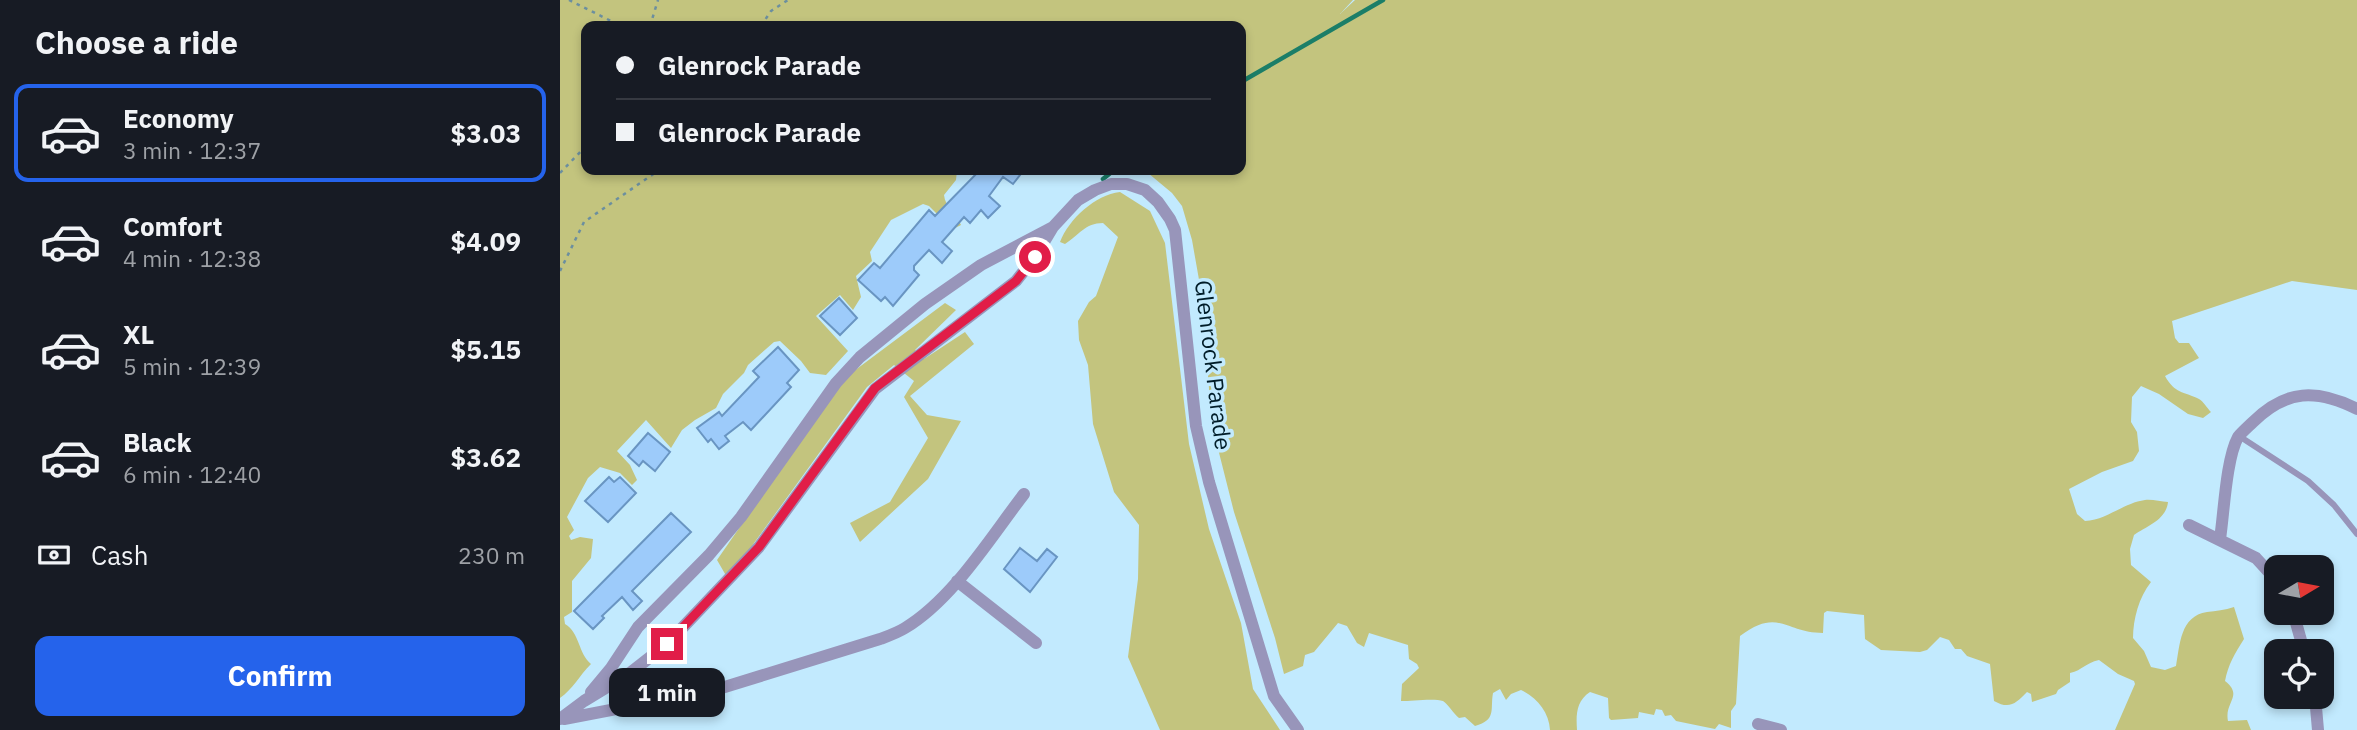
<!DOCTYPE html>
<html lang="en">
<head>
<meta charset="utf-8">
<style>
  :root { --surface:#171b24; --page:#242831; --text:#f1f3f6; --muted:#9ea1a6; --line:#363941; --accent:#2563eb }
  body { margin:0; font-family:"IBM Plex Sans",sans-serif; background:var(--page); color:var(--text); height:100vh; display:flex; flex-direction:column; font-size:26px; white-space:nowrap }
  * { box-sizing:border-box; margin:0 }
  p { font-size:23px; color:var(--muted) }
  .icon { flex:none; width:38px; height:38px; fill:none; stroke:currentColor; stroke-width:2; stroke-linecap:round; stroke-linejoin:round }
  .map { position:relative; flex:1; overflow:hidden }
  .panel { display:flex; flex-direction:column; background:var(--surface); width:560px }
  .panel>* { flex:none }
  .top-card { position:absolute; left:21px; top:21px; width:665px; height:154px; border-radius:14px; box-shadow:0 4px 10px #0003; display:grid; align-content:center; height:154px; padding:0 35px; background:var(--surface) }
  .needle { width:46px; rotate:80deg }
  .controls { position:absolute; left:1704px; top:555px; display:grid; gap:14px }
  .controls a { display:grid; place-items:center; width:70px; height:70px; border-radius:14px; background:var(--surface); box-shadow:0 4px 10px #0003; font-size:35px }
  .end { position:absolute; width:32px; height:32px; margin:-16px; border:9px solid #e11d48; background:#fff; box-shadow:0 0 0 4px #fff }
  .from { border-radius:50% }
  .bubble { position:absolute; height:49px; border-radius:14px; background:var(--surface); box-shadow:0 4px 10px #0003; font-size:23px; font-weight:700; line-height:49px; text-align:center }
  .top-card b { display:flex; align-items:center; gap:24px; height:66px; font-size:26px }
  .top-card b+b { border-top:2px solid var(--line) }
  .top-card i { width:18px; height:18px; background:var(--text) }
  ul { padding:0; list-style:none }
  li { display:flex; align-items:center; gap:21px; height:98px; margin:0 14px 10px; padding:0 21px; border:4px solid transparent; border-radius:14px }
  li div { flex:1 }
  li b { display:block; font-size:26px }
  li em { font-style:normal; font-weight:700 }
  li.on { border-color:var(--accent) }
  li>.icon { width:63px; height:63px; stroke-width:1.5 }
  h2 { padding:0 35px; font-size:32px; line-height:84px }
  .pay { display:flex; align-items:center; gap:18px; height:77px; padding:0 35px; font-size:26px }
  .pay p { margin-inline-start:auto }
  .action { display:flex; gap:14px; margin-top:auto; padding:14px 35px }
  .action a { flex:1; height:80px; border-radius:14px; background:var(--accent); color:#fff; font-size:28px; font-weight:700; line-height:80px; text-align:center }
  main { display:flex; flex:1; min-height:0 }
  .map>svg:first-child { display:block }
  .green { fill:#c3c47e }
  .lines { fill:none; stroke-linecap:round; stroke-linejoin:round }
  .stream { stroke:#1b7e68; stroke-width:4.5 }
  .building { fill:#9dcbfa; stroke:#6995c2; stroke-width:2 }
  .path { stroke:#6c8f9f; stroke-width:2.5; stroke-dasharray:3.5 5; stroke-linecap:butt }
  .service { stroke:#9895ba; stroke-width:6 }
  .minor { stroke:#9895ba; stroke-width:12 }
  .route { stroke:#e11d48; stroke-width:9 }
  .labels { text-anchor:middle; stroke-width:7; stroke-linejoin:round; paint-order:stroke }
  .street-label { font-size:23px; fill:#011d29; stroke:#c2eafe }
</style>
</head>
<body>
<main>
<section class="panel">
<h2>Choose a ride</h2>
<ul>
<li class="on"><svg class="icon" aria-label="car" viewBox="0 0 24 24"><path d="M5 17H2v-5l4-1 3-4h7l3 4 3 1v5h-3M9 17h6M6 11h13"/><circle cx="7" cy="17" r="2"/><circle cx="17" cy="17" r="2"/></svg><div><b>Economy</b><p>3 min · 12:37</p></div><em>$3.03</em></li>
<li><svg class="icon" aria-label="car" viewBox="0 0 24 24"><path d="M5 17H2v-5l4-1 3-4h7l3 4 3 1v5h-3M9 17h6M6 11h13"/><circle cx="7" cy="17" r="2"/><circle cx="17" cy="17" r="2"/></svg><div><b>Comfort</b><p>4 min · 12:38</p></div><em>$4.09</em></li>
<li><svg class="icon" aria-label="car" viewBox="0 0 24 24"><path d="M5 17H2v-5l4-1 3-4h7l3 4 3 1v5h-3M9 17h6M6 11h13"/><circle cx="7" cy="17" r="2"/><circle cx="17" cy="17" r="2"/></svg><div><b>XL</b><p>5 min · 12:39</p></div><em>$5.15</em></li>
<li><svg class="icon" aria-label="car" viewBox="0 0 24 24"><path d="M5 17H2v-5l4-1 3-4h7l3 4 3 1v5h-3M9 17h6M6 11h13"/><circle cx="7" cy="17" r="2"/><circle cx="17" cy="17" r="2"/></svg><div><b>Black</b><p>6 min · 12:40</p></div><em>$3.62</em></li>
</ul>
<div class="pay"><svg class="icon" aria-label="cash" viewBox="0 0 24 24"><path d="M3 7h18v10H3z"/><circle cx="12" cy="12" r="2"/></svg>Cash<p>230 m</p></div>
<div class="action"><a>Confirm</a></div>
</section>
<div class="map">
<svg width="1797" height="730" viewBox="0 0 1797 730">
  <rect width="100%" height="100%" fill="#c2eafe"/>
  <path class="green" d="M0,0h793l-13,14 15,-14h1002v290l-65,-9 -120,40 3,17 4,5h10l10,15 -34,18c10,18 18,15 34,23 4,2 8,9 12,13l-8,6 -15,-4 -29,-20 -18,-8 -9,11 -1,25 6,10 2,19 -6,10 -31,11 -33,17 8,25 8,7c22,-1 38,-18 60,-21 7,-1 16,2 23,2 -2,18 -21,24 -34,33l-4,14 1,16 20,17c-12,15 -18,37 -18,56l11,13 7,16 14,3 11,-4c4,-21 4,-50 31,-54 9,-1 18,-2 27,-5l10,32c-9,14 -16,26 -19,42 19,15 -1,21 3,40l19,-1 4,10h-136l20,-46 -1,-3 -16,-7 -19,-14c-14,3 -16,10 -29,13v9l-12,8 -2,4 -24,8 -1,-8 -4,-2c-11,11 -17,18 -33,9l-4,-37 -23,-8 -6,-7h-6l-6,-9 -9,-3 -13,13 -7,2 -39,-2 -16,-11 -1,-24 -37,-4 -3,2 -1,20c-38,0 -44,-26 -83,3l-4,68 -5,7v17l-12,-4 -4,5 -39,-8 -5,-6 -6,1 -3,-6 -6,-1 -2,6 -15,-3 -1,6 -27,2 -2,-2 -1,-20 -18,-6c-14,9 -14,23 -13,38h-27c-1,-18 -13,-32 -29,-40l-10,4 -5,6 -6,-11 -7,4c-3,16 4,27 -18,33l-10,-9 -6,1c-5,-4 -12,-15 -16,-17 -8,-3 -32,0 -42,0l1,-17 17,-16 -2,-4 -8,-5 -1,-14 -39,-12 -5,14 -7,-4 -10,-17 -9,-3 -24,29 -9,3 -2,11 -19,8 -9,-36 -41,-126 -22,-87 -11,-134 -9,-51 -10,-34 -10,-13 -24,-20 -8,-3h101v-144h-655v144h371l-1,10 -12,15c1,12 12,18 17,30l-6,3 -7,-3 -19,-19 -6,-2 -32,16 -21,32 2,9 -16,15 5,21 -8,13 -13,-15 -24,21 32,35 -22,24 -16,-2 -9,-12 -21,-20 -6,1 -26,23 -4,8 -21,21 -7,14 -21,12 -13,10 -11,18 -25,-28 -29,31 13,14 7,15 -5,5 -12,-12 -20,-6 -12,11 -21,39 7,13 -5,6 2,4 9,-3 13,2 -2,19 -19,23v31l-8,5 1,7c15,9 13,29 26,40 -12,12 -18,25 -31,34z
    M560,192l30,19 15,32 24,201 20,85 32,94 12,66 27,41h-120l-32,-73 10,-78 1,-54 -25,-33 -21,-68 -5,-59 -9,-25 -1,-19 11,-19 7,-6 22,-59 -15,-14c-18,0 -24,12 -38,21l-5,-2c9,-23 35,-47 60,-50z
    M385,303l11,7 -41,40 9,9 41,-27 9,12 -64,52 17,19 34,6 -33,58 -68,63 -10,-19 40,-21 38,-64 -24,-41 10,-16 -20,-16 -27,22 -139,192 -11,-19 125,-180z"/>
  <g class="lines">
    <path class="stream" d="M681,82l142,-82
      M543,179l11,-9"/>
  </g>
  <path class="building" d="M420,170h44l-11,14 -10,-7 -14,19 11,10 -12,12 -7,-8 -11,13 -6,-6 -22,25 10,9 -10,12 -13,-13 -15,16v4l5,5 -26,31 -8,-9 -4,4 -23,-21 16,-17 6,5 49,-58 6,6z
    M279,298l18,20 -17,17 -20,-19z
    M218,347l21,23 -12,13 4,4 -40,43 -8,-8 -18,14 4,5 -10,8 -8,-10 -3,3 -11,-14 22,-16 3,4 37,-39 -6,-6z
    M88,433l22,19 -15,19 -12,-10 -4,5 -11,-10z
    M49,477l5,5 6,-5 16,16 -28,29 -23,-21z
    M111,513l20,19 -59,59 10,10 -9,9 -11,-13 -20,19 2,2 -11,11 -19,-18z
    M460,548l17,13 10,-12 10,8 -27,35 -26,-23z"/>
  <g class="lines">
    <path class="path" d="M9,0l52,26
      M90,26l8,-26
      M201,26l10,-15 17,-11
      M0,173l26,-27
      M0,271l24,-49 75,-52"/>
    <path class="service" d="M1679,436l69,45 26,24 23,29"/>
    <path class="minor" d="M1629,525l67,33 21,23
      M1660,539c4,-26 6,-80 18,-102 4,-5 11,-11 15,-15 33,-33 64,-33 104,-13
      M397,581l79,62
      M1733,612l11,39
      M31,692l20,-24 27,-41 71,-72 32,-38 95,-134 24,-26 65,-53 56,-39 72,-38
      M1755,696l3,34
      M0,719l24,-18 46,-28 37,-29 92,-97 116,-158 141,-108 19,-24 18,-30 25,-27 17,-10 16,-6h16l18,6 13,12 12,17 5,11 21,196 13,56 65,214 24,34
      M4,719l151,-29 165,-51c8,-3 17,-6 25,-11 48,-29 85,-90 119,-134
      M1198,724l23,6"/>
  </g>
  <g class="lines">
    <path class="route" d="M107,644l92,-97 116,-159 141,-107 19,-24"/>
  </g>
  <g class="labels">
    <g class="street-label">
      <text transform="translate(653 365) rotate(83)" y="8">Glenrock Parade</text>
    </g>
  </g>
</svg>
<div class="controls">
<a><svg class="needle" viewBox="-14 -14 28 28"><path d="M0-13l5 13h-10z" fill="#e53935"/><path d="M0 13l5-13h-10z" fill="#9ea1a6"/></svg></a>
<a><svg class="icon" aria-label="locate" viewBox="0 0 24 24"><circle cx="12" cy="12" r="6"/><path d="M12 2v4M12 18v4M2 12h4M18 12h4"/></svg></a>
</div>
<i class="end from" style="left:475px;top:257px"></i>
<i class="end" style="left:107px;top:644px"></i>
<div class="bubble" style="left:49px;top:668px;width:116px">1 min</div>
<div class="top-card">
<b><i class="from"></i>Glenrock Parade</b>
<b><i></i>Glenrock Parade</b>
</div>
</div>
</main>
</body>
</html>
